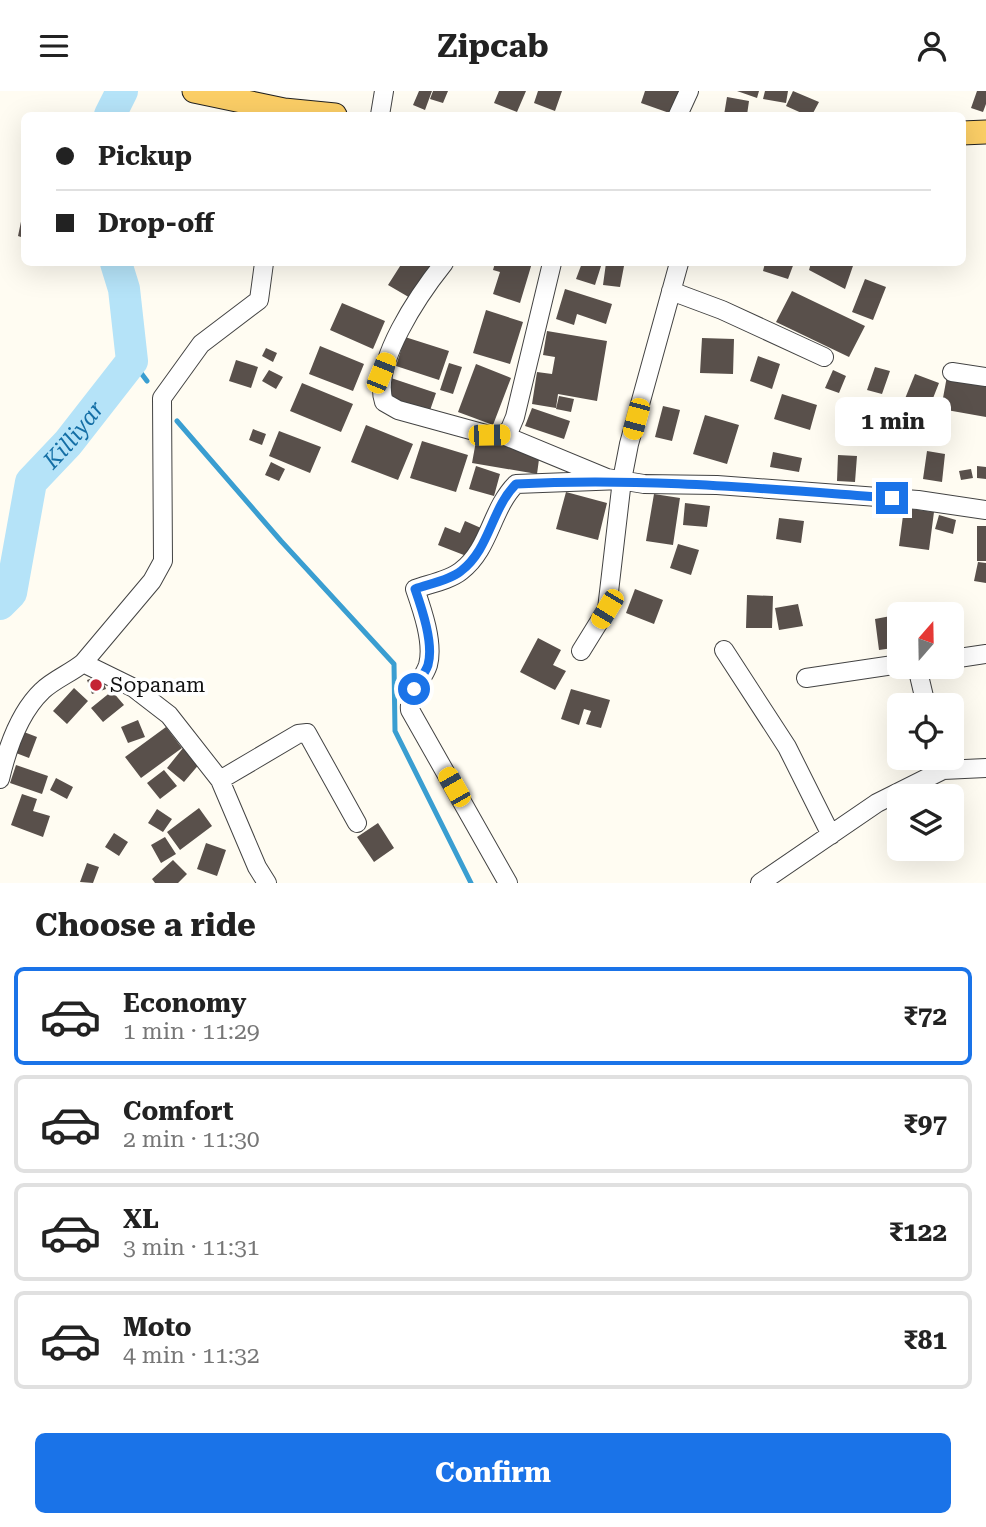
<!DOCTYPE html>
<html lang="en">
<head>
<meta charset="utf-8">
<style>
  :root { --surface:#fff; --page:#f2f2f2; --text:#222; --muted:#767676; --line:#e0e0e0; --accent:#1a73e8 }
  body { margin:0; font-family:"Roboto Serif",serif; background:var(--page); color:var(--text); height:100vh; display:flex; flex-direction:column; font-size:26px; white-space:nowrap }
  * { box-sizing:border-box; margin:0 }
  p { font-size:23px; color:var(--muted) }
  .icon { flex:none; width:38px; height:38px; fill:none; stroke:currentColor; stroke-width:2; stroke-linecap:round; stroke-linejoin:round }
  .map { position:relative; height:792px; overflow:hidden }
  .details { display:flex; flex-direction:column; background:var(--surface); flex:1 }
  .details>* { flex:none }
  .banner { position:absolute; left:21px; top:21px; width:945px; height:154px; border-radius:10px; box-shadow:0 7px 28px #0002; display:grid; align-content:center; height:154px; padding:0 35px; background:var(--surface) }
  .needle { width:46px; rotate:20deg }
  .tools { position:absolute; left:887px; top:511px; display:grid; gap:14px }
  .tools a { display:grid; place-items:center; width:77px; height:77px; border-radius:10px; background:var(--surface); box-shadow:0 7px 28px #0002; font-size:35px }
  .end { position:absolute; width:32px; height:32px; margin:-16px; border:9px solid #1a73e8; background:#fff; box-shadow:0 0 0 4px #fff }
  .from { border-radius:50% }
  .bubble { position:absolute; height:49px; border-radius:10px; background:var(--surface); box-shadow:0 7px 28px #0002; font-size:23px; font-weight:700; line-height:49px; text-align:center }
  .car { position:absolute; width:21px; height:42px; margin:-21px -10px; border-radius:9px; box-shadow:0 0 5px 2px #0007; background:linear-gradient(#f5c518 24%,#345 0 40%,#f5c518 0 76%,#345 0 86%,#f5c518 0) }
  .banner b { display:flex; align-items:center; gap:24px; height:66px; font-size:26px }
  .banner b+b { border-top:2px solid var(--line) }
  .banner i { width:18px; height:18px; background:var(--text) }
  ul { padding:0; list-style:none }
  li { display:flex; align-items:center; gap:21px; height:98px; margin:0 14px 10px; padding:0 21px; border:4px solid var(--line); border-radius:10px }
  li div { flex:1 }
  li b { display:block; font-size:26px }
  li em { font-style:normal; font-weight:700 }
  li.current { border-color:var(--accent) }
  li>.icon { width:63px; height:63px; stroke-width:1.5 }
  h2 { padding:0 35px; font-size:32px; line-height:84px }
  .primary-button { display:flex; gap:14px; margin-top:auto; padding:14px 35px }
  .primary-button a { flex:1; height:80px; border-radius:10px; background:var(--accent); color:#fff; font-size:28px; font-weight:700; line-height:80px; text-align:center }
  header { display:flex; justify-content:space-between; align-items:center; height:91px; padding:0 35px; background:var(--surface); font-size:32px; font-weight:700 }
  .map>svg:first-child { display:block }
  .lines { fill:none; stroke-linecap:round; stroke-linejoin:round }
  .stream { stroke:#3a9ed1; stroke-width:5 }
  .river { stroke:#b5e3f8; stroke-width:32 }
  .building { fill:#59504b }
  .minor-casing { stroke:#434343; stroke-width:20 }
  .major-casing { stroke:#212121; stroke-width:25 }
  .minor { stroke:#fff; stroke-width:18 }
  .major { stroke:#fbce66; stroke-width:23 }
  .route { stroke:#1a73e8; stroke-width:9 }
  .poi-dot { fill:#c42334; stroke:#fff; stroke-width:2.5 }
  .labels { text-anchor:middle; stroke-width:7; stroke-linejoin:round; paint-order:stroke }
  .poi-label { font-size:21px; fill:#101010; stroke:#fff; text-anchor:start }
  .water-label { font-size:23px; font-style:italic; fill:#146fa6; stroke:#fff }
</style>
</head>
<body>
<header><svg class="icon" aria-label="menu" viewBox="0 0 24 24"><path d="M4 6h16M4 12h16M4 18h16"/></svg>Zipcab<svg class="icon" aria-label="person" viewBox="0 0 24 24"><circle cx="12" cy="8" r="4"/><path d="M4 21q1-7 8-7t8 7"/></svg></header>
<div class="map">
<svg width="986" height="792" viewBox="0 0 986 792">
  <rect width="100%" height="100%" fill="#fffcf2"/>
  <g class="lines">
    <path class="stream" d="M132,270l15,20
      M177,330l104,120 113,123 1,67 76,152"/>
    <g class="river">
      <path d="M110,24l12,-24"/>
      <path id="s1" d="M0,513l11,-11 20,-111 37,-39 64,-82 -8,-72 -8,-26"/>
    </g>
  </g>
  <path class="building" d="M419,0h13l-7,19 -12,-5z
    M433,0h15l-5,12 -13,-4z
    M499,0h27l-9,21 -23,-9z
    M538,0h24l-7,20 -21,-8z
    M645,0h39l-9,24 -34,-12z
    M737,0h22l-2,7z
    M765,0h23l-2,12 -23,-4z
    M793,0l26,11 -7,13h-6l-20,-9z
    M977,0h9v13l-3,8 -12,-4z
    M727,6l22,4 -2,14h-23z
    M23,121h1v26l-6,-2z
    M402,172h32l-22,36 -24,-14z
    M495,172h37l-12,40 -27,-9 7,-22 -7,-2z
    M582,172h20l-7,22 -19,-6z
    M606,172l18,3 -4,21 -17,-2z
    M765,172h29l-6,16 -25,-8z
    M811,172h43l-9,26 -36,-19z
    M865,188l21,8 -13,33 -21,-8z
    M565,198l47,15 -6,20 -29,-10 -3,11 -18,-6z
    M792,200l73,35 -16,31 -73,-35z
    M342,212l43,18 -12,28 -43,-19z
    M486,219l37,12 -13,42 -37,-11z
    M547,240l60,10 -10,60 -39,-7 -2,14 -24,-4 5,-32 15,2 3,-17 -12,-2z
    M405,246l44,14 -10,29 -43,-14z
    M702,247l32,1 -1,35 -33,-1z
    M320,255l44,18 -11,27 -44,-17z
    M266,257l11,5 -4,9 -11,-6z
    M758,265l22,8 -8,25 -22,-8z
    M236,269l22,7 -7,21 -22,-7z
    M449,272l13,4 -9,27 -13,-4z
    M476,273l35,14 -18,47 -35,-13z
    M875,276l15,4 -8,23 -15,-4z
    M269,279l14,7 -7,12 -14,-8z
    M833,279l13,6 -7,17 -14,-5z
    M915,283l24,9 -13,33 -24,-10z
    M947,285l39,7v34l-45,-8z
    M391,287l45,15 -10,29 -45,-15z
    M302,292l51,21 -12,28 -51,-21z
    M782,303l35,11 -7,25 -36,-11z
    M559,305l15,3 -3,13 -15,-3z
    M663,315l17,4 -8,31 -17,-4z
    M532,317l38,13 -6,18 -39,-13z
    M705,324l34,10 -12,39 -34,-10z
    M366,334l47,19 -15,36 -47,-18z
    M253,338l13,5 -4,11 -13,-5z
    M279,340l42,16 -11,26 -41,-17z
    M422,350l46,14 -12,37 -46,-14z
    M476,350l64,11 -3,22 -65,-11z
    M927,360l18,3 -3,28 -19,-3z
    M773,361l29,6 -3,14 -29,-5z
    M838,364l19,1 -2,26 -18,-1z
    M271,371l14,7 -6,12 -14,-6z
    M476,375l24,8 -6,22 -25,-7z
    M977,375l9,1v12l-9,-1z
    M971,378l2,9 -12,2 -2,-9z
    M566,401l41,11 -9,37 -42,-11z
    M654,403l26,4 -7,47 -27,-4z
    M685,412l25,3 -3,21 -24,-2z
    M904,417l30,4 -5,38 -30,-4z
    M939,424l17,5 -3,14 -18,-5z
    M779,427l25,3 -3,22 -25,-4z
    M465,430l16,7 -12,29 -31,-12 7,-18 15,6z
    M977,435h9v35h-9z
    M678,453l21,6 -8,25 -21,-7z
    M978,471l8,1v20l-12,-2z
    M635,498l28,11 -9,24 -28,-11z
    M747,504l26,1 -1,32h-26z
    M798,513l5,22 -24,4 -4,-22z
    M896,524l4,32 -21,3 -4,-31z
    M538,547l23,12 -8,15 13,6 -11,19 -35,-18z
    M101,584l5,14 -14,5 -5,-14z
    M74,597l14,13 -21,23 -14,-13z
    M571,598l39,11 -9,28 -15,-4 5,-13 -7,-2 -5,16 -18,-6z
    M112,600l12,14 -21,17 -12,-14z
    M138,629l7,17 -17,6 -7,-16z
    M166,636l16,21 -41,30 -16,-21z
    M24,641l13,5 -8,21 -13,-5z
    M183,657l18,14 -17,20 -17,-14z
    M16,674l32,11 -6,18 -32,-11z
    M164,679l13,16 -17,13 -13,-16z
    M56,687l17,9 -6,12 -17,-9z
    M22,703l15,5 -4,12 17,5 -7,21 -32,-12z
    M199,717l13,18 -32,24 -13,-18z
    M157,718l15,10 -9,13 -15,-9z
    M378,732l16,25 -20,14 -17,-25z
    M114,742l14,9 -9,14 -14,-9z
    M165,746l11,17 -15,9 -10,-18z
    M206,752l20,7 -9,26 -20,-7z
    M173,769l14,14 -9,9h-23l-3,-4z
    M87,772l12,4 -6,16 -13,-1z"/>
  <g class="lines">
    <defs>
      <path id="minor" d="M380,24l4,-24
        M678,24l11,-24
        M264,172l-5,37 -58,44 -39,54 1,163 -11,20 -69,82 51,25 35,27 51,65 37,87 10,16
        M444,172c-24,30 -73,101 -60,139l14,8 91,25h14l7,-6 5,-12 37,-154
        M671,200l51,19 102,47
        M952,281l34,5
        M503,344l104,43 37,6 73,1 201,15 68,10
        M724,559l63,97 44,88
        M581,560l26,-42 15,-129 7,-36 50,-181
        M952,568l34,-5
        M917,576l9,38
        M806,587l94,-14
        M0,688c7,-30 19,-66 42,-88 11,-11 29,-18 41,-28
        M220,689l78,-46 9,-1 50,90
        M508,792l-98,-173c-2,-19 13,-29 18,-45 6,-22 -6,-56 -13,-76 14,-5 35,-9 46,-18 29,-22 30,-62 55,-87l106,-4
        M760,792l117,-80 66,-33 43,-2"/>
      <path id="major" d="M194,0l90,19 51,5
        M962,42l24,-1"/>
    </defs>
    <use href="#minor" class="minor-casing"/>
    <use href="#major" class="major-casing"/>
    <use href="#minor" class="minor"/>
    <use href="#major" class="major"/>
  </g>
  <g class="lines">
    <path class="route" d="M414,598c4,-8 11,-15 14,-24 6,-21 -6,-56 -13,-76 14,-5 35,-9 46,-18 29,-22 30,-62 55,-87 126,-7 251,5 376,14"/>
  </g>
  <circle class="poi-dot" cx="96" cy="594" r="7"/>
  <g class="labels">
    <g class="poi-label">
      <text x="110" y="601">Sopanam</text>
    </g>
    <g class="water-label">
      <text dy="8" stroke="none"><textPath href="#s1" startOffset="192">Killiyar</textPath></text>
    </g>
  </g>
</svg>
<div class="tools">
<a><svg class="needle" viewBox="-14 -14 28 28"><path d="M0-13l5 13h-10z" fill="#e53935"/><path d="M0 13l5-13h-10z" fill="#767676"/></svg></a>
<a><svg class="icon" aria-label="locate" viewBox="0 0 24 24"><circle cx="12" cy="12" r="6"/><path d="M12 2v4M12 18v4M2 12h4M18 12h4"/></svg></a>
<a><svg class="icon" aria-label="layers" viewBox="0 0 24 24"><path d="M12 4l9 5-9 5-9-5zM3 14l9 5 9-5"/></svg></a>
</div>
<i class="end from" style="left:414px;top:598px"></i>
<i class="end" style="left:892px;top:407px"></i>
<div class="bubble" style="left:835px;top:306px;width:116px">1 min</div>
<i class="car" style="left:381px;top:282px;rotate:22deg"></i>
<i class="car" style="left:636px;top:328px;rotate:195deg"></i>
<i class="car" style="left:489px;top:344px;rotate:89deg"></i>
<i class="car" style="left:607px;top:518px;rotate:211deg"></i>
<i class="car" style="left:454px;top:696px;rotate:330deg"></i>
<div class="banner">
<b><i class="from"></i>Pickup</b>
<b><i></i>Drop-off</b>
</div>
</div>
<section class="details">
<h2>Choose a ride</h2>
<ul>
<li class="current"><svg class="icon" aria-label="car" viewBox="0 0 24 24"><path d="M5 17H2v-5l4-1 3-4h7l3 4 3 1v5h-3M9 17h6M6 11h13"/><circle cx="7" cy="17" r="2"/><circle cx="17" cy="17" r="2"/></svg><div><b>Economy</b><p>1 min · 11:29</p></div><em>₹72</em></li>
<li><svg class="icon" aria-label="car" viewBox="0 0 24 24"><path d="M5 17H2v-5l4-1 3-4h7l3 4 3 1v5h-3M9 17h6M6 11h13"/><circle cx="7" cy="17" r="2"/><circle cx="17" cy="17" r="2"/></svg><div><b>Comfort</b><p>2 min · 11:30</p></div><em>₹97</em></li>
<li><svg class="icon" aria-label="car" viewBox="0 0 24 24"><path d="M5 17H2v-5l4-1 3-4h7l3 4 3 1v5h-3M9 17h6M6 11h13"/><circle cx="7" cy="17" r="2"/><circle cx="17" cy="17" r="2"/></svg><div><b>XL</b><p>3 min · 11:31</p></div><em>₹122</em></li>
<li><svg class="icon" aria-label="car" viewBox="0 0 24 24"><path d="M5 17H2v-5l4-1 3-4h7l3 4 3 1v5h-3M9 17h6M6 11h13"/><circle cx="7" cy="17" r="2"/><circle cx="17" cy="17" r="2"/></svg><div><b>Moto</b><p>4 min · 11:32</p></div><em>₹81</em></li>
</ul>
<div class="primary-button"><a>Confirm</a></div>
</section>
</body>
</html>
